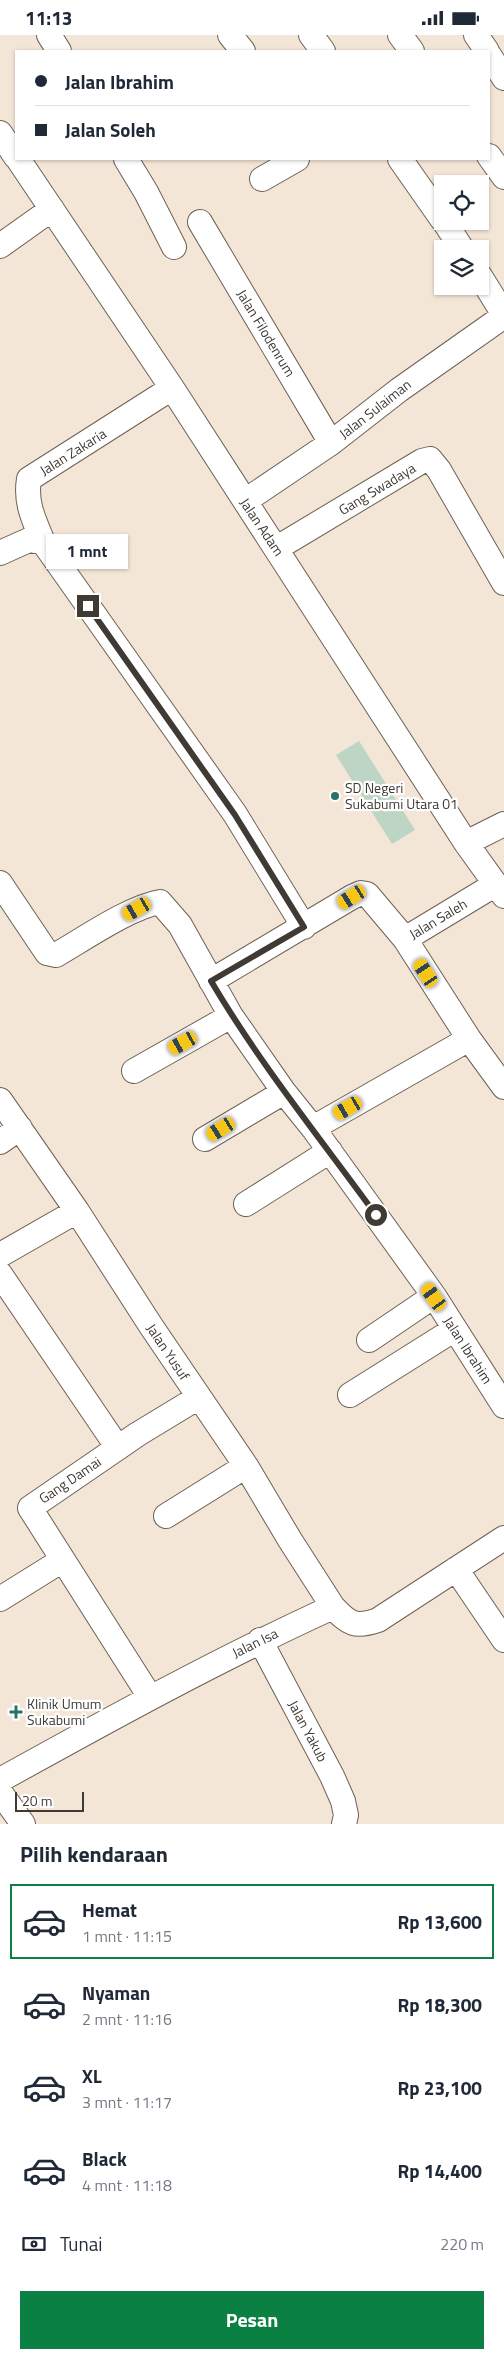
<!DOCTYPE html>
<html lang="id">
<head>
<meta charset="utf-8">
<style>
  :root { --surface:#fff; --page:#f6f6f7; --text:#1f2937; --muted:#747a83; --line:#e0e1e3; --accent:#0b8043 }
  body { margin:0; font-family:"Titillium Web",sans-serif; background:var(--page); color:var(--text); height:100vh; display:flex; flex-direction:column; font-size:19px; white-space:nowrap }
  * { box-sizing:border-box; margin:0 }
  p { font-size:16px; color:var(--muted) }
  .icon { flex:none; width:28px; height:28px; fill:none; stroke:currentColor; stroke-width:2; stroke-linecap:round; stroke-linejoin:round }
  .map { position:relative; height:1789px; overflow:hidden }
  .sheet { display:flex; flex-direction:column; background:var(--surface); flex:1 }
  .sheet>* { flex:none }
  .hud { position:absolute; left:15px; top:15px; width:475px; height:110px; border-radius:0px; box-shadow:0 1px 4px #0004; display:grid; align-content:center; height:110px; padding:0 20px; background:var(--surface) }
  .controls { position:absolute; left:434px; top:140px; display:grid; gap:10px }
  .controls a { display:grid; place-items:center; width:55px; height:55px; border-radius:0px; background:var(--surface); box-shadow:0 1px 4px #0004; font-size:25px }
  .scale { position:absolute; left:15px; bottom:12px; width:69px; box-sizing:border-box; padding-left:5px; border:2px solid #3f3a34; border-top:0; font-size:14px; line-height:18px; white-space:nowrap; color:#3f3a34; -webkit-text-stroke:4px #fff; paint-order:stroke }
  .end { position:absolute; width:22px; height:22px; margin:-11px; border:6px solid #3f3a34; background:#fff; box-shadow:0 0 0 2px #fff }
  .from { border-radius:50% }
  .bubble { position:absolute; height:35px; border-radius:0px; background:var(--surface); box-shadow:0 1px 4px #0004; font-size:16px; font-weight:700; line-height:35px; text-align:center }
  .car { position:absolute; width:15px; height:30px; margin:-15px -8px; border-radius:6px; box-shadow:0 0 4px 1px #0007; background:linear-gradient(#f5c518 24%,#345 0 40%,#f5c518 0 76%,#345 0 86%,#f5c518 0) }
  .hud b { display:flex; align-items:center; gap:18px; height:48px; font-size:19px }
  .hud b+b { border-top:1px solid var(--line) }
  .hud i { width:12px; height:12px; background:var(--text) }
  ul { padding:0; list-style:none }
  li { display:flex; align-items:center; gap:15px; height:75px; margin:0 10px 8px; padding:0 10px; border:2px solid transparent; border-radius:0px }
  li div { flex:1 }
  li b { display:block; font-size:19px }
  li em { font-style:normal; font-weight:700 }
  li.on { border-color:var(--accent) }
  li>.icon { width:45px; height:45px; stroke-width:1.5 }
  h2 { padding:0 20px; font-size:22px; line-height:60px }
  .pay { display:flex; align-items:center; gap:12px; height:55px; padding:0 20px; font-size:19px }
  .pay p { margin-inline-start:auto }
  .button { display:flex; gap:10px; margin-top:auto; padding:10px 20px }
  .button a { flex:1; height:58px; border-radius:0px; background:var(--accent); color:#fff; font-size:20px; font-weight:700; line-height:58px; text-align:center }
  .status { display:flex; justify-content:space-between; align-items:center; height:35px; padding:0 25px; background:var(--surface); direction:ltr }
  .status svg { height:14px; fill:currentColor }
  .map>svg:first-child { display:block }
  .green { fill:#bcd5c4 }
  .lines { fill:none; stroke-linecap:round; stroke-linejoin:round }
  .minor-casing { stroke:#6d6154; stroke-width:26 }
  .minor { stroke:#fff; stroke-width:24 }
  .route { stroke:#3f3a34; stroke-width:6 }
  .poi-dot { fill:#2a7168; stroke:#fff; stroke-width:2 }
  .labels { text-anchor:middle; stroke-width:4.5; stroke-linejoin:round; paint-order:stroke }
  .street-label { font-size:14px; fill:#3f3a34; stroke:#fff }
  .poi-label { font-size:14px; fill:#3f3a34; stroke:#fff; text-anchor:start }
</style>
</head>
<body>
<div class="status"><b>11:13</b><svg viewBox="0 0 49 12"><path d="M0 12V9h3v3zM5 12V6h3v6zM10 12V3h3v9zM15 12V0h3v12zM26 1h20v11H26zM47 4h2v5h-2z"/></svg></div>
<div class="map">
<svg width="504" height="1789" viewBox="0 0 504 1789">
  <rect width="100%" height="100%" fill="#f4e6d7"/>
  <path class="green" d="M359,706l56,89 -23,14 -56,-89z"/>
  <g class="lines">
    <defs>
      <path id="minor" d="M49,0l10,16
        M230,0l13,16
        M311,0l12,16
        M400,0l12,16
        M476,0l11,16
        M489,20l15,23
        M0,98l16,24
        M489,121l15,21
        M18,124l154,229 294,455 38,53
        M126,124l20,33 28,55
        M400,124l42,60
        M262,144l35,-20
        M444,186l18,28
        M200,187l131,221
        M0,211l52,-37
        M480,241l24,39
        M172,353l-143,91c-4,24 5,41 14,63l192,272 69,113
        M245,466l86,-58 68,-53 105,-74
        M277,513l145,-87 8,-2 9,11 65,113
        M0,518l29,-13 14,2
        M466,808l38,-19
        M0,848l47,70 9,2c28,-16 74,-48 104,-53l20,23 51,91 53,76 29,36 121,168 70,110
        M405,904l91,-55
        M211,946l141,-84 9,-4 6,1 38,45 64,100 35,48
        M134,1036l97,-55
        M0,1065l77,111 74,115 95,140 44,74 43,67
        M313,1093l156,-89
        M205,1104l79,-47
        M0,1107l20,-14
        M246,1169l84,-53
        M0,1220l77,-44
        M0,1239l118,174
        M369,1305l65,-44
        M350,1360l105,-66
        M166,1481l80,-50
        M456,1534l48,71
        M0,1564l61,-38
        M260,1605l72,136 11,25 3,14 -2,9
        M150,1662l-120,-189 108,-74 61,-37
        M0,1745c110,-61 219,-121 333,-173 16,17 22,21 45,13l126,-82
        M0,1757l23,32"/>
    </defs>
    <use href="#minor" class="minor-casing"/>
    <use href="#minor" class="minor"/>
  </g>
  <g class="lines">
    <path class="route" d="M88,571l147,209 69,112 -93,54c49,83 109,157 165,234"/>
  </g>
  <g class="poi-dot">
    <circle cx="335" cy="761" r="5"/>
    <path d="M13.5 1669.5h5v5h5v5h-5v5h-5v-5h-5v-5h5z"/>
  </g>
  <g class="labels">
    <g class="street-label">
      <text transform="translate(266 298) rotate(59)" y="5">Jalan Filodenrum</text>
      <text transform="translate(375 374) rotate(-38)" y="5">Jalan Sulaiman</text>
      <text transform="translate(73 417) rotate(-32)" y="5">Jalan Zakaria</text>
      <text transform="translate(377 454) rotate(-31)" y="5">Gang Swadaya</text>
      <text transform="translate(262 492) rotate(56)" y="5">Jalan Adam</text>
      <text transform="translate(438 884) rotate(-31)" y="5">Jalan Saleh</text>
      <text transform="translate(468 1315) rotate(57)" y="5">Jalan Ibrahim</text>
      <text transform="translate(168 1317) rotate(56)" y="5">Jalan Yusuf</text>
      <text transform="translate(70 1445) rotate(-34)" y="5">Gang Damai</text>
      <text transform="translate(255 1608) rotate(-26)" y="5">Jalan Isa</text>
      <text transform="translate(308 1696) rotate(62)" y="5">Jalan Yakub</text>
    </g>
    <g class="poi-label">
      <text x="345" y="758">SD Negeri<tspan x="345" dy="16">Sukabumi Utara 01</tspan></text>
      <text x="27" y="1674">Klinik Umum<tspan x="27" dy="16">Sukabumi</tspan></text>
    </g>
  </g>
</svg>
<div class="controls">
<a><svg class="icon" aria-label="locate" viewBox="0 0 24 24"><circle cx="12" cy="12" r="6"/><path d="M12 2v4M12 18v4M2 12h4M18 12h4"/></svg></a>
<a><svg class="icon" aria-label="layers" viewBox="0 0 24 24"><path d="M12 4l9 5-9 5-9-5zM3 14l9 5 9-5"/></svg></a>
</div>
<div class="scale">20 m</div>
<i class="end from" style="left:376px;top:1180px"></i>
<i class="end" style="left:88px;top:571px"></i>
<div class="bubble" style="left:46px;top:499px;width:82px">1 mnt</div>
<i class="car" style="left:352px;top:862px;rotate:238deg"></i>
<i class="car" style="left:137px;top:874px;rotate:240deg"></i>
<i class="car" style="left:426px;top:938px;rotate:327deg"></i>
<i class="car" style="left:183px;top:1008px;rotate:241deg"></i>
<i class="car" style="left:348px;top:1073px;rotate:240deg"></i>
<i class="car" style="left:221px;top:1094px;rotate:239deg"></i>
<i class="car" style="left:434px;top:1262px;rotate:324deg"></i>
<div class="hud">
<b><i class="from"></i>Jalan Ibrahim</b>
<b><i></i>Jalan Soleh</b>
</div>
</div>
<section class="sheet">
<h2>Pilih kendaraan</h2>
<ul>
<li class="on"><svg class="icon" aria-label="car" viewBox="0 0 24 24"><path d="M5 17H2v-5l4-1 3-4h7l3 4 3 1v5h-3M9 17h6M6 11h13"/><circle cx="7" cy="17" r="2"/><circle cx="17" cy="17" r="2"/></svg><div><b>Hemat</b><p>1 mnt · 11:15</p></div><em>Rp 13,600</em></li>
<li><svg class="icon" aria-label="car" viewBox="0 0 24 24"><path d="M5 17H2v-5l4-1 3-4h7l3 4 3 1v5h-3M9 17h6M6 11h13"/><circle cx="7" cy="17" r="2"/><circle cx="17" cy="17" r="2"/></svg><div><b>Nyaman</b><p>2 mnt · 11:16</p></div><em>Rp 18,300</em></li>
<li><svg class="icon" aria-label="car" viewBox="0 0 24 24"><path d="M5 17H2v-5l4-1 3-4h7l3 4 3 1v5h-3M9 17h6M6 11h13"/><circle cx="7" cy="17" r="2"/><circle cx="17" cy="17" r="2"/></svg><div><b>XL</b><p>3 mnt · 11:17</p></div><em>Rp 23,100</em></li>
<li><svg class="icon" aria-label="car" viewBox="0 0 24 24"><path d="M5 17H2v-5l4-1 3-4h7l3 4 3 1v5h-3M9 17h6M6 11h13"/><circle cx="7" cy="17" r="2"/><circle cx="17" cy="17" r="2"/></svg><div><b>Black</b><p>4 mnt · 11:18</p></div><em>Rp 14,400</em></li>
</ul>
<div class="pay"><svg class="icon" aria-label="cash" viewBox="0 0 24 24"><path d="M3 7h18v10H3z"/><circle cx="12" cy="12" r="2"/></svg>Tunai<p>220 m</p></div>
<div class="button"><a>Pesan</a></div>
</section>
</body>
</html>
